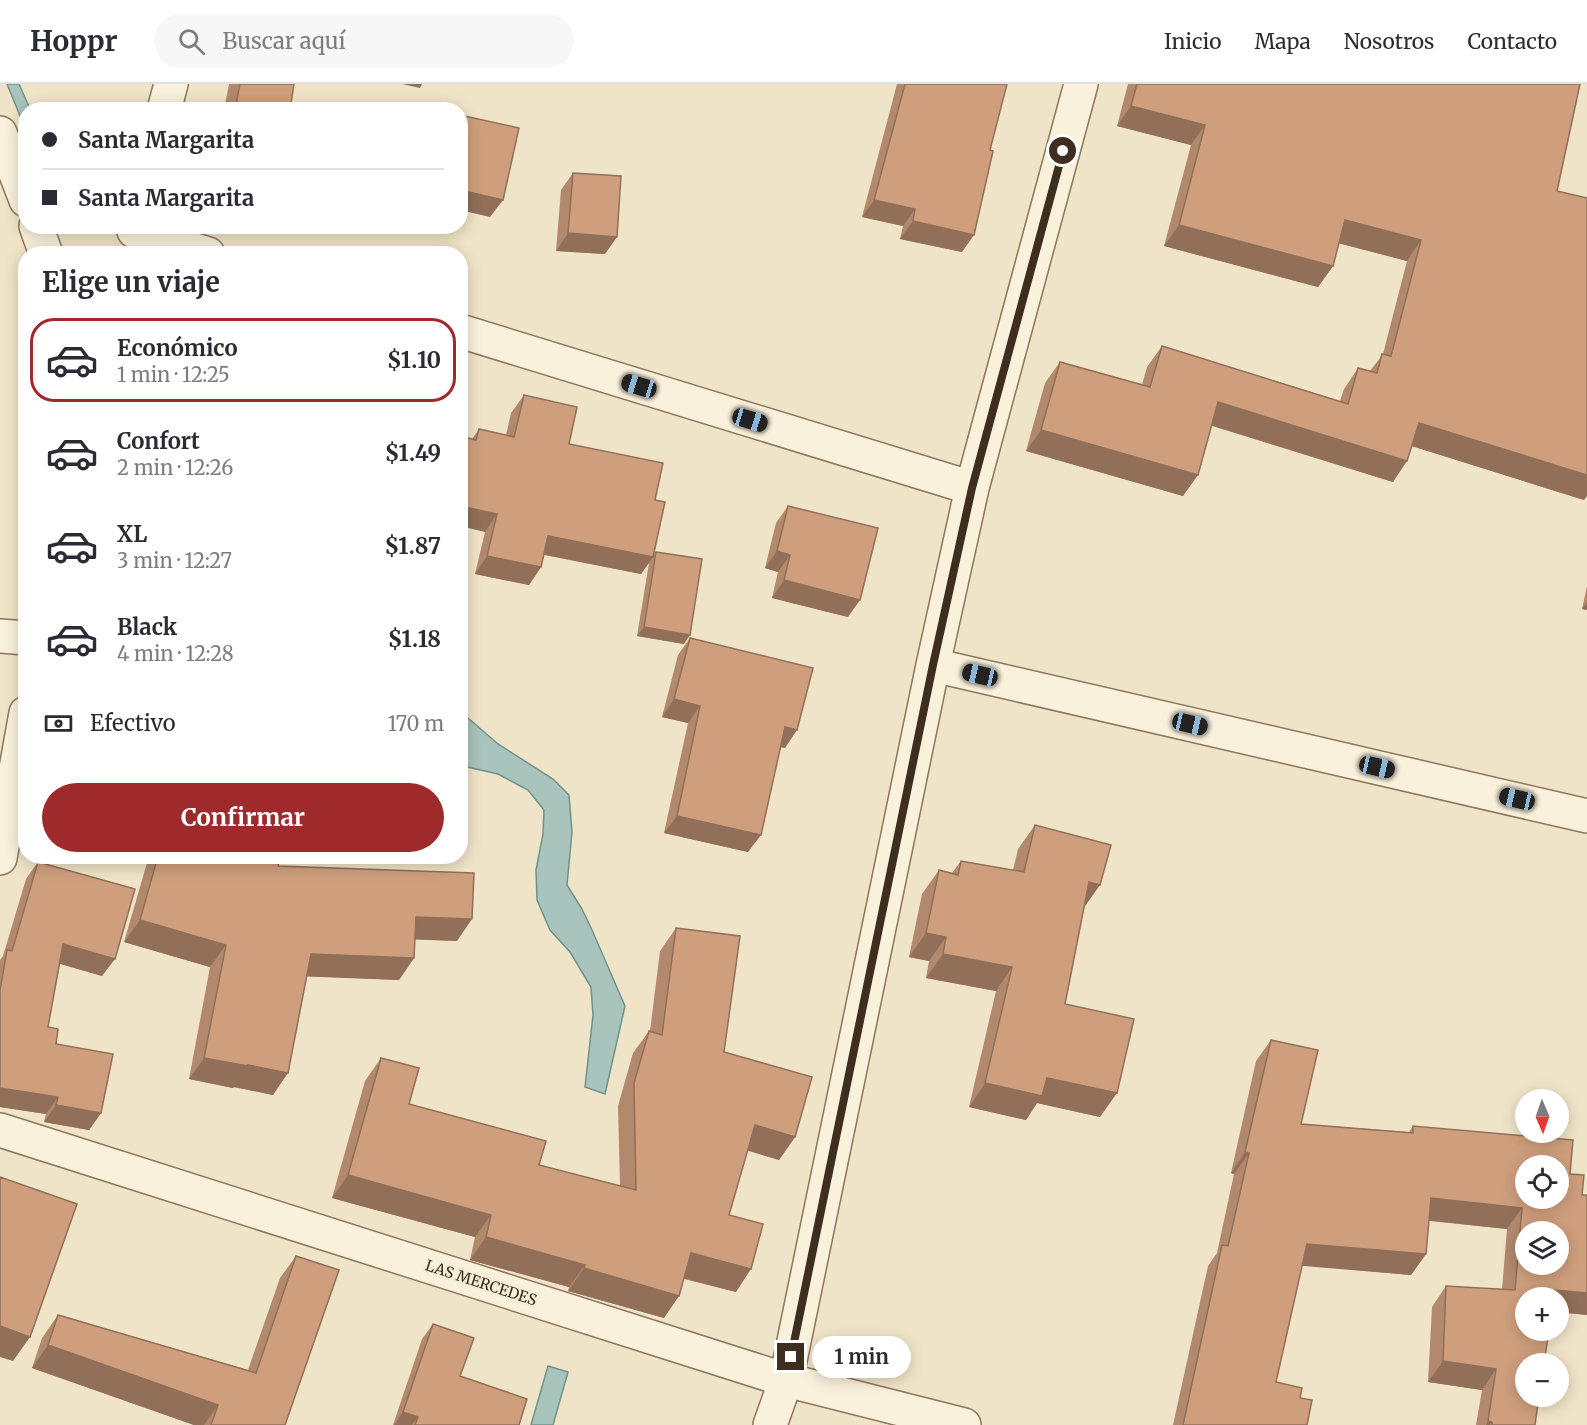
<!DOCTYPE html>
<html lang="es">
<head>
<meta charset="utf-8">
<style>
  :root { --surface:#fff; --page:#f7f7f7; --text:#2b2b33; --muted:#7c7c81; --line:#e1e1e2; --accent:#9e2a2b }
  body { margin:0; font-family:Merriweather,serif; background:var(--page); color:var(--text); height:100vh; display:flex; flex-direction:column; font-size:22px; white-space:nowrap }
  * { box-sizing:border-box; margin:0 }
  p { font-size:20px; color:var(--muted) }
  .icon { flex:none; width:33px; height:33px; fill:none; stroke:currentColor; stroke-width:2; stroke-linecap:round; stroke-linejoin:round }
  .map { position:relative; flex:1; overflow:hidden }
  .panel { position:absolute; left:18px; top:162px; width:450px; height:618px; display:flex; flex-direction:column; background:var(--surface); border-radius:24px; box-shadow:0 3px 15px #0003 }
  .panel>* { flex:none }
  .banner { position:absolute; left:18px; top:18px; width:450px; height:132px; border-radius:24px; box-shadow:0 3px 15px #0003; display:grid; align-content:center; height:132px; padding:0 24px; background:var(--surface) }
  .needle { width:39px; rotate:178deg }
  .buttons { position:absolute; left:1515px; top:1005px; display:grid; gap:12px }
  .buttons a { display:grid; place-items:center; width:54px; height:54px; border-radius:50%; background:var(--surface); box-shadow:0 3px 15px #0003; font-size:30px }
  .end { position:absolute; width:27px; height:27px; margin:-14px; border:8px solid #3d2e20; background:#fff; box-shadow:0 0 0 3px #fff }
  .from { border-radius:50% }
  .bubble { position:absolute; height:42px; border-radius:21px; background:var(--surface); box-shadow:0 3px 15px #0003; font-size:20px; font-weight:700; line-height:42px; text-align:center }
  .car { position:absolute; width:18px; height:36px; margin:-18px -9px; border-radius:8px; box-shadow:0 0 4px 2px #0007; background:linear-gradient(#222 24%,#8ab4d8 0 40%,#222 0 76%,#8ab4d8 0 86%,#222 0) }
  .banner b { display:flex; align-items:center; gap:21px; height:57px; font-size:22px }
  .banner b+b { border-top:2px solid var(--line) }
  .banner i { width:15px; height:15px; background:var(--text) }
  ul { padding:0; list-style:none }
  li { display:flex; align-items:center; gap:18px; height:84px; margin:0 12px 9px; padding:0 12px; border:3px solid transparent; border-radius:24px }
  li div { flex:1 }
  li b { display:block; font-size:22px }
  li em { font-style:normal; font-weight:700 }
  li.on { border-color:var(--accent) }
  li>.icon { width:54px; height:54px; stroke-width:1.5 }
  h2 { padding:0 24px; font-size:27px; line-height:72px }
  .pay { display:flex; align-items:center; gap:15px; height:66px; padding:0 24px; font-size:22px }
  .pay p { margin-inline-start:auto }
  .action { display:flex; gap:12px; margin-top:auto; padding:12px 24px }
  .action a { flex:1; height:69px; border-radius:36px; background:var(--accent); color:#fff; font-size:24px; font-weight:700; line-height:69px; text-align:center }
  header { display:flex; align-items:center; gap:36px; box-sizing:border-box; height:84px; padding:0 30px; background:var(--surface); border-bottom:2px solid var(--line) }
  header strong { font-size:28px }
  nav { display:flex; gap:33px; margin-inline-start:auto; font-size:21px }
  .search { width:420px; height:54px; background:var(--page); display:flex; align-items:center; gap:15px; box-sizing:border-box; padding:0 21px; border-radius:33px; color:var(--muted); font-size:22px }
  .map>svg:first-child { display:block }
  .water { fill:#a9c4bc; stroke:#6f938a; stroke-width:1.5 }
  .lines { fill:none; stroke-linecap:round; stroke-linejoin:round }
  .street-casing { stroke:#8d765c; stroke-width:36 }
  .street { stroke:#faf1dc; stroke-width:33 }
  .wall { fill:#b2896c }
  .shaded-wall { fill:#916f58 }
  .building { fill:#cf9f7d; stroke:#916f58; stroke-width:1.5; fill-rule:evenodd }
  .route { stroke:#3d2e20; stroke-width:8 }
  .labels { text-anchor:middle; stroke-width:6; stroke-linejoin:round; paint-order:stroke }
  .street-label { font-size:15px; fill:#3d2e20; stroke:#f7eed8 }
</style>
</head>
<body>
<header>
<strong>Hoppr</strong>
<div class="search"><svg class="icon" aria-label="search" viewBox="0 0 24 24"><circle cx="10" cy="10" r="6"/><path d="M15 15l6 6"/></svg>Buscar aquí</div>
<nav><a>Inicio</a><a>Mapa</a><a>Nosotros</a><a>Contacto</a></nav>
</header>
<div class="map">
<svg width="1587" height="1341" viewBox="0 0 1587 1341">
  <rect width="100%" height="100%" fill="#f0e4c8"/>
  <path class="water" d="M7,0h12l11,25 -4,1 -1,18z
    M461,628l37,32 55,35 16,16 3,37 -5,53 15,24 10,21 33,76 -20,88 -20,-7 8,-72 -2,-28 -21,-35 -20,-22 -13,-30 -1,-30 7,-36 1,-24 -16,-20 -30,-16 -35,-8 -2,-2z
    M548,1282l20,6 -15,53h-22z"/>
  <g class="lines">
    <defs>
      <path id="street" d="M164,26l7,-26
        M0,49l26,67
        M36,142l10,28
        M134,147l74,23
        M460,247l512,157
        M0,552l26,2
        M933,581l654,151
        M0,774l26,-145
        M0,1046l786,250 178,45
        M770,1341l16,-45 147,-715 39,-177 109,-404"/>
    </defs>
    <use href="#street" class="street-casing"/>
    <use href="#street" class="street"/>
  </g>
  <path class="wall" d="M229,0h65l-4,26h-66z
    M897,0h110l-45,168 -62,-13 3,-13 -41,-9z
    M1128,0h452l-23,107 27,309 -172,-54 -19,36 -181,-56 -29,70 -157,-45 19,-68 15,-21 82,23 5,-18 15,-21 178,55 4,-12 14,-21 12,3 13,-17 24,-93 -68,-18 -6,23 -15,21 -154,-41 27,-101 -74,-19z
    M573,89l32,81 -49,-3 5,-61z
    M524,311l45,49 86,56 -1,54 2,-2 28,92 -47,-8 12,-73 -8,11 -97,-19 -3,12 -12,18 -54,-11 10,-42 -13,-93 7,-10 27,6 5,-22z
    M788,422l60,111 -76,-19 6,-26 -13,-4 11,-45z
    M1587,502v24l-5,-1z
    M690,554l95,110 -4,-1 -33,105 -84,-19 24,-110 -26,-6 16,-62z
    M1035,741l49,83 -19,96 35,113 -63,-14 -11,17 -57,-13 27,-116 -70,-13 3,-17 -20,-4 13,-63 17,-24 13,3 9,-12 52,9 5,-21z
    M149,772h132l-3,10 179,75 -42,-2 -1,19 -15,22 -93,-4 -33,119 -39,-8 -1,1 -44,-9 21,-112 -86,-25z
    M38,778l64,114 -42,-12 -12,63 8,17 45,69 -12,17 -45,-8 2,-8 -46,-7v-147l3,-4 23,-77z
    M676,844l48,124 71,85 -16,23 -31,-10 -19,65 7,77 -52,-13 -20,39 -96,-27 1,-4 -99,-27 5,-23 -143,-39 33,-117 16,-23 28,46 130,61 81,21 -2,-80 15,-53 16,-22h1l10,-80z
    M1271,956l30,84 108,8 4,-6 157,48 12,21 5,120 -29,-3v-14h-32l9,127h-59l6,-35 -54,-8 4,-75 14,-21 56,3 5,-60 -78,-8 -3,33 -15,21 -109,-10 -26,117 24,16 7,27h-134l35,-159 9,-13 17,-79 -3,-1 25,-112z
    M296,1172l-11,169h-91l-162,-57 10,-30 16,-23 190,55 32,-92z
    M433,1240l27,52 59,49h-126l29,-86z"/>
  <path class="shaded-wall" d="M402,0h20l-2,4z
    M1131,22l74,19 -14,20 -74,-19z
    M460,106l43,10 -13,17 -30,-7z
    M874,116l41,9 -12,17 -41,-9z
    M1345,136l76,20 -14,21 -77,-20z
    M913,137l61,14 -12,17 -62,-13z
    M1179,141l154,41 -15,21 -154,-41z
    M568,149l49,4 -12,17 -49,-3z
    M1218,318l189,59 -14,21 -189,-59z
    M1419,339l168,52v21l-3,4 -179,-56z
    M1041,346l157,45 -15,21 -157,-45z
    M460,422l37,8 -12,18 -25,-6z
    M548,452l105,21 -12,17 -105,-21z
    M777,467l13,4 -12,17 -13,-4z
    M487,472l54,11 -12,18 -54,-11z
    M784,496l76,20 -12,17 -76,-19z
    M1587,518v8l-5,-1z
    M644,543l46,8 -6,9 -47,-8z
    M674,615l26,7 -12,17 -26,-6z
    M785,643l12,3 -12,18 -12,-3z
    M677,732l84,19 -13,17 -84,-19z
    M1089,798l11,3 -17,24z
    M416,833l56,2 -15,22 -57,-2z
    M140,836l86,25 -16,22 -86,-25z
    M926,849l20,4 -17,24 -20,-4z
    M63,860l52,15 -13,17 -51,-15z
    M311,870l103,4 -15,22 -104,-4z
    M943,870l69,13 -16,24 -70,-13z
    M204,974l44,7 40,8 -15,22 -39,-8 -1,1 -44,-9z
    M1047,994l70,15 -17,24 -63,-14 -11,17 -57,-13 16,-24z
    M0,1004l58,9 -12,17 -46,-7z
    M56,1021l45,8 -12,17 -45,-8z
    M755,1041l40,12 -16,23 -40,-12z
    M1245,1068l4,1 -15,21 -3,-1z
    M348,1091l143,40 -16,22 -143,-39z
    M1431,1114l91,10 -15,21 -91,-10z
    M486,1153l99,28 -16,22 -99,-27z
    M1307,1160l119,10 -15,21 -119,-10z
    M691,1169l60,16 -15,23 -61,-16z
    M584,1184l95,28 -15,22 -96,-27z
    M1554,1206l33,3v22l-29,-3v-14h-10z
    M0,1242l30,11 -17,24 -13,-4z
    M48,1261l170,60 -14,20h-10l-162,-57z
    M1443,1277l53,8 -14,21 -54,-8z
    M403,1328l15,5 -6,8h-18z
    M1488,1337l4,1 -2,3h-4z"/>
  <path class="building" d="M240,0h54l-4,26h-55z
    M905,0h102l-17,66 3,1 -19,84 -61,-14 2,-12 -41,-9z
    M1137,0h443l-23,107 30,7v277l-168,-52 -12,38 -189,-59 -20,73 -157,-45 19,-68 90,25 12,-41 186,58 10,-36 19,5 5,-19 9,2 30,-116 -76,-20 -12,46 -154,-41 26,-100 -74,-19z
    M420,21l18,5h-19z
    M460,31l59,13 -16,72 -43,-10z
    M573,89l48,3 -4,61 -49,-4z
    M524,311l53,12 -8,37 94,19 -8,37 10,2 -12,55 -105,-21 -7,31 -54,-11 10,-42 -37,-8v-70l16,4 3,-11 35,8z
    M788,422l90,22 -18,72 -76,-20 6,-25 -13,-4z
    M656,468l46,7 -12,76 -46,-8z
    M690,554l123,30 -16,62 -12,-3 -24,108 -84,-19 23,-110 -26,-7z
    M1035,741l76,20 -11,40 -11,-3 -24,122 69,15 -17,74 -70,-15 -5,18 -57,-13 27,-116 -69,-13 3,-17 -20,-4 13,-63 19,5 3,-14 63,11z
    M158,772h123l-3,10 196,7 -2,46 -56,-2 -2,41 -103,-4 -23,119 -40,-8v1l-44,-8 22,-113 -86,-25z
    M38,778l97,27 -20,70 -52,-15 -15,83 10,2 -2,15 57,10 -12,59 -45,-8 2,-8 -58,-9v-98l7,-40 5,1z
    M676,844l64,8 -16,116 88,25 -17,60 -40,-12 -26,90 34,9 -12,45 -60,-16 -12,43 -95,-28 1,-3 -99,-28 5,-22 -143,-40 33,-117 38,10 -10,36 137,37 -7,24 97,25 -2,-107 15,-52 13,4z
    M1271,956l47,10 -17,74 112,9v-7l160,14 -3,34 14,1 -2,20h5v98l-33,-3 -1,8h-27v32h23l-5,34h-18v32h13l-4,29h-43v-3l-4,-1 8,-52 -53,-8 3,-75 69,4 7,-82 -91,-10 -5,56 -119,-10 -31,138 26,6 -2,10 12,2 -5,25h-124l39,-180 6,1 21,-93 -4,-1zM1526,1082h32v32h-32zM1526,1148h32v32h-32z
    M0,1093l77,27 -47,133 -30,-11z
    M296,1172l43,14 -54,155h-74l7,-20 -170,-60 10,-30 198,58z
    M433,1240l41,14 -14,38 67,23 -8,26h-104l3,-8 -15,-5z"/>
  <g class="lines">
    <path class="route" d="M791,1273l142,-692 39,-177 91,-337"/>
  </g>
  <g class="labels">
    <g class="street-label">
      <text transform="translate(481 1199) rotate(18)" y="5">LAS MERCEDES</text>
    </g>
  </g>
</svg>
<div class="buttons">
<a><svg class="needle" viewBox="-14 -14 28 28"><path d="M0-13l5 13h-10z" fill="#e53935"/><path d="M0 13l5-13h-10z" fill="#7c7c81"/></svg></a>
<a><svg class="icon" aria-label="locate" viewBox="0 0 24 24"><circle cx="12" cy="12" r="6"/><path d="M12 2v4M12 18v4M2 12h4M18 12h4"/></svg></a>
<a><svg class="icon" aria-label="layers" viewBox="0 0 24 24"><path d="M12 4l9 5-9 5-9-5zM3 14l9 5 9-5"/></svg></a>
<a>+</a>
<a>−</a>
</div>
<i class="end from" style="left:1063px;top:67px"></i>
<i class="end" style="left:791px;top:1273px"></i>
<div class="bubble" style="left:812px;top:1252px;width:99px">1 min</div>
<i class="car" style="left:639px;top:302px;rotate:287deg"></i>
<i class="car" style="left:750px;top:336px;rotate:107deg"></i>
<i class="car" style="left:980px;top:591px;rotate:283deg"></i>
<i class="car" style="left:1190px;top:640px;rotate:103deg"></i>
<i class="car" style="left:1377px;top:683px;rotate:103deg"></i>
<i class="car" style="left:1517px;top:715px;rotate:283deg"></i>
<div class="banner">
<b><i class="from"></i>Santa Margarita</b>
<b><i></i>Santa Margarita</b>
</div>
<section class="panel">
<h2>Elige un viaje</h2>
<ul>
<li class="on"><svg class="icon" aria-label="car" viewBox="0 0 24 24"><path d="M5 17H2v-5l4-1 3-4h7l3 4 3 1v5h-3M9 17h6M6 11h13"/><circle cx="7" cy="17" r="2"/><circle cx="17" cy="17" r="2"/></svg><div><b>Económico</b><p>1 min · 12:25</p></div><em>$1.10</em></li>
<li><svg class="icon" aria-label="car" viewBox="0 0 24 24"><path d="M5 17H2v-5l4-1 3-4h7l3 4 3 1v5h-3M9 17h6M6 11h13"/><circle cx="7" cy="17" r="2"/><circle cx="17" cy="17" r="2"/></svg><div><b>Confort</b><p>2 min · 12:26</p></div><em>$1.49</em></li>
<li><svg class="icon" aria-label="car" viewBox="0 0 24 24"><path d="M5 17H2v-5l4-1 3-4h7l3 4 3 1v5h-3M9 17h6M6 11h13"/><circle cx="7" cy="17" r="2"/><circle cx="17" cy="17" r="2"/></svg><div><b>XL</b><p>3 min · 12:27</p></div><em>$1.87</em></li>
<li><svg class="icon" aria-label="car" viewBox="0 0 24 24"><path d="M5 17H2v-5l4-1 3-4h7l3 4 3 1v5h-3M9 17h6M6 11h13"/><circle cx="7" cy="17" r="2"/><circle cx="17" cy="17" r="2"/></svg><div><b>Black</b><p>4 min · 12:28</p></div><em>$1.18</em></li>
</ul>
<div class="pay"><svg class="icon" aria-label="cash" viewBox="0 0 24 24"><path d="M3 7h18v10H3z"/><circle cx="12" cy="12" r="2"/></svg>Efectivo<p>170 m</p></div>
<div class="action"><a>Confirmar</a></div>
</section>
</div>
</body>
</html>
